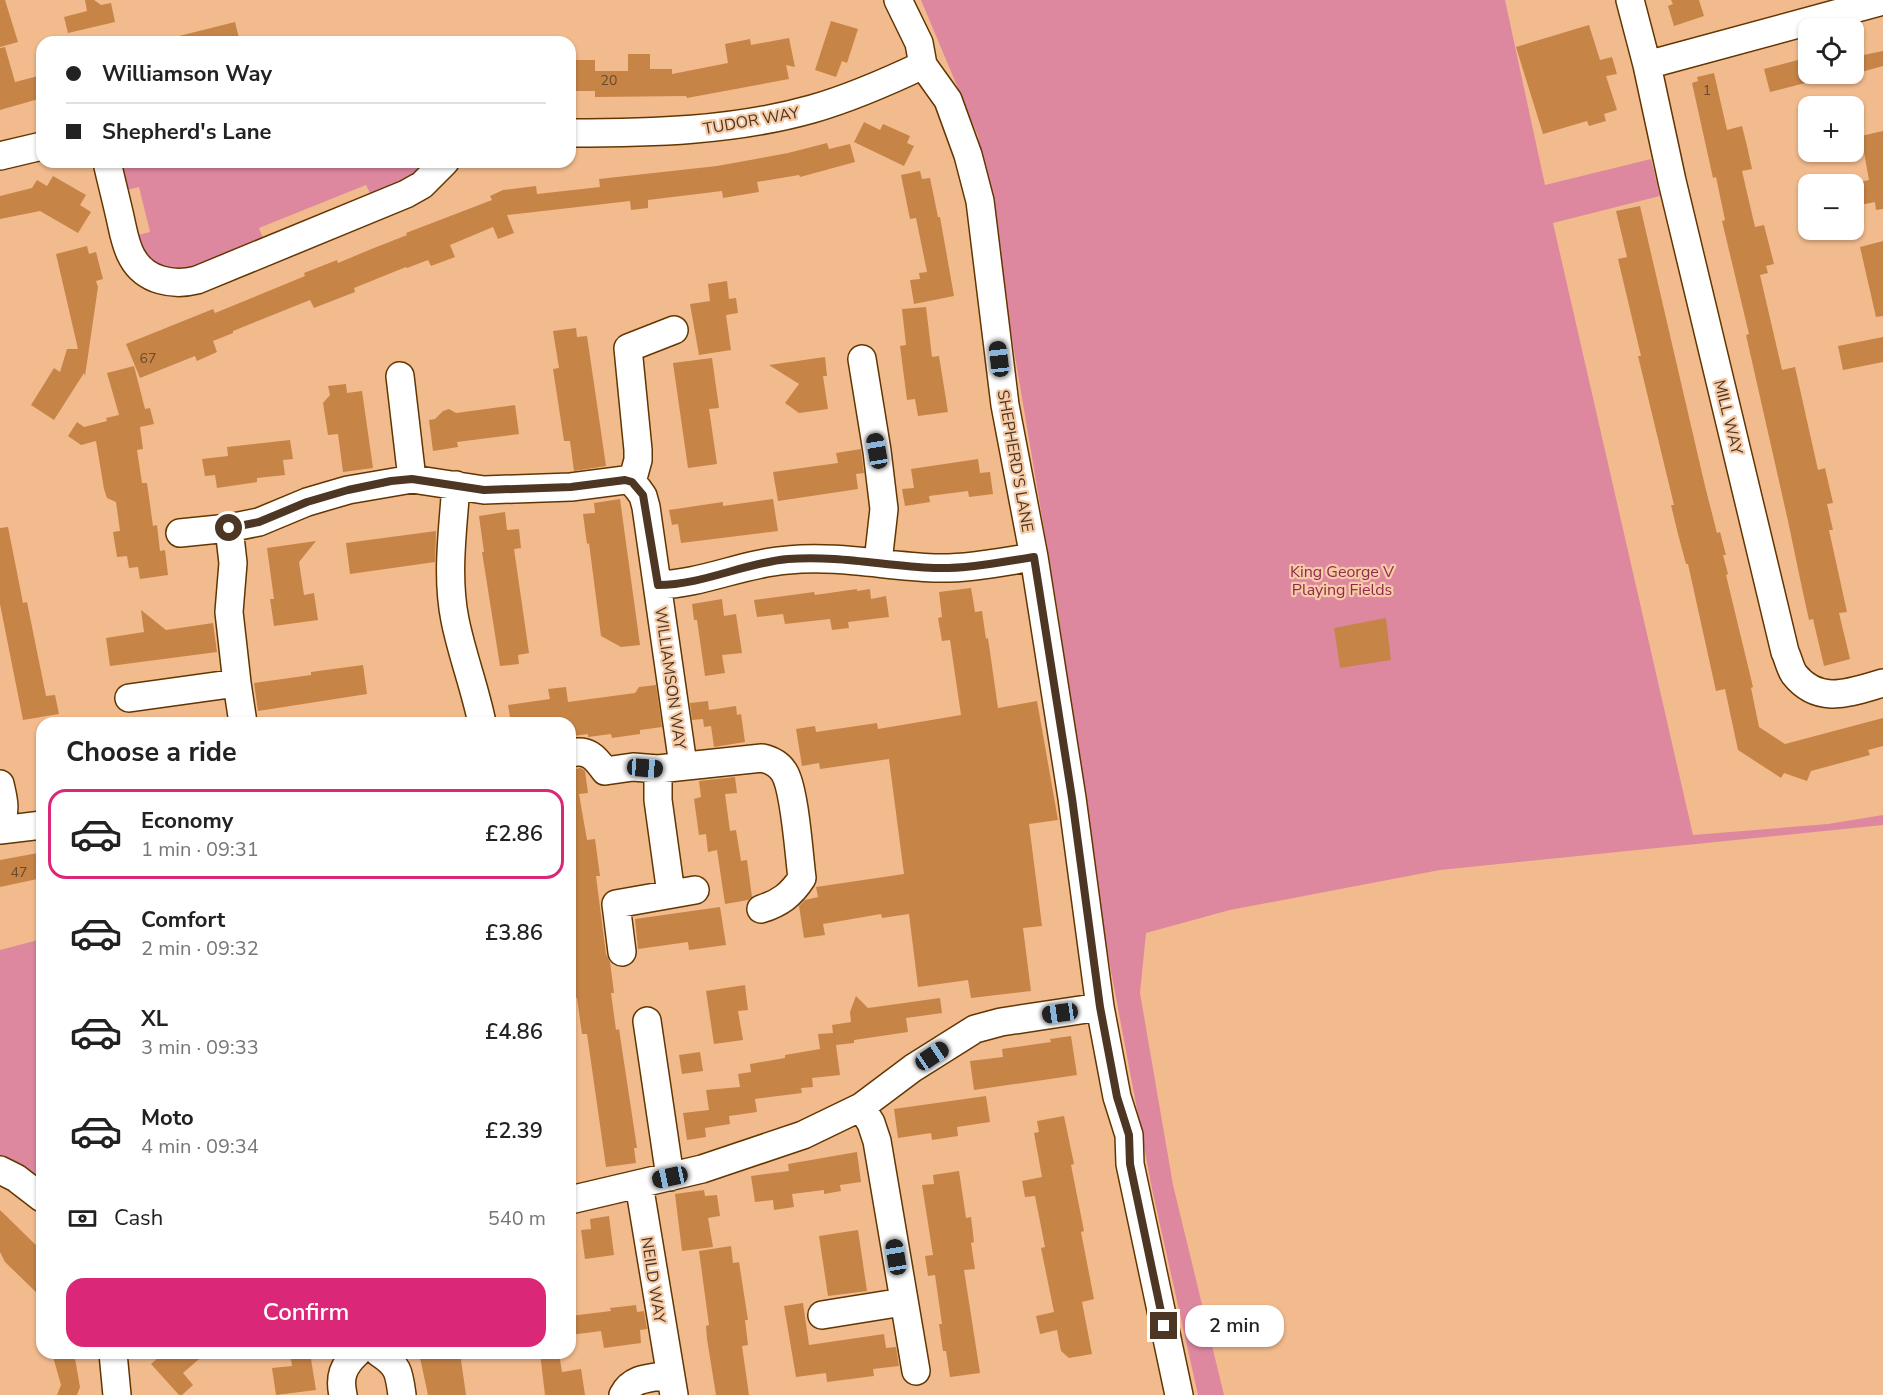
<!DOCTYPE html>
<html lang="en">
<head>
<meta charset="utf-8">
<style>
  :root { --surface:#fff; --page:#f2f2f2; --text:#222; --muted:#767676; --line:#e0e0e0; --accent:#db2777 }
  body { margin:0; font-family:"Nunito Sans",sans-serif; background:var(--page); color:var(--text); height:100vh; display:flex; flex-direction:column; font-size:22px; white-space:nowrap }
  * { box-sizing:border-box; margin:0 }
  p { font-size:20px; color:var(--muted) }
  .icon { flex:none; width:33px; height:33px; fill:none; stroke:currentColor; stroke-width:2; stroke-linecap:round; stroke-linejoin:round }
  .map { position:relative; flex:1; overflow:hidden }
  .drawer { position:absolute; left:36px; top:717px; width:540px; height:642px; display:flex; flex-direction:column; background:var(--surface); border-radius:18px; box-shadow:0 2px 4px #0004 }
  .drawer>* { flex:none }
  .banner { position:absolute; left:36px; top:36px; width:540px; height:132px; border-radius:18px; box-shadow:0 2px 4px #0004; display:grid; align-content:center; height:132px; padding:0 30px; background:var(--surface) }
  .controls { position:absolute; left:1798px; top:18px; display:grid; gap:12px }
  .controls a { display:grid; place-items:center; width:66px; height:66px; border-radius:12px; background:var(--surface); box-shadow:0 2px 4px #0004; font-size:30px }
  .end { position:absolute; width:27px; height:27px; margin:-14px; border:8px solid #4d3724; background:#fff; box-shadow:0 0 0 3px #fff }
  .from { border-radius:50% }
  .bubble { position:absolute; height:42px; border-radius:18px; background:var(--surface); box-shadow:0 2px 4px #0004; font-size:20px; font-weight:600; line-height:42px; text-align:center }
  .car { position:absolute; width:18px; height:36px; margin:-18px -9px; border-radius:8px; box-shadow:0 0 4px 2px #0007; background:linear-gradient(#222 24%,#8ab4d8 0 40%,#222 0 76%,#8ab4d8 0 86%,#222 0) }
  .banner b { display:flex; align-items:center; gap:21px; height:57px; font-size:22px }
  .banner b+b { border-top:2px solid var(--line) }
  .banner i { width:15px; height:15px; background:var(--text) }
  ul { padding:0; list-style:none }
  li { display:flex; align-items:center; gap:18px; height:90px; margin:0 12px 9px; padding:0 18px; border:3px solid transparent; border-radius:18px }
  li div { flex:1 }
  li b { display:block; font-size:22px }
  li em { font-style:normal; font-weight:600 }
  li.current { border-color:var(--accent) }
  li>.icon { width:54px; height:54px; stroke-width:1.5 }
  h2 { padding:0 30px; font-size:27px; line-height:72px }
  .pay { display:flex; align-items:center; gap:15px; height:66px; padding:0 30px; font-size:22px }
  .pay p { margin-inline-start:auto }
  .button { display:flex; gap:12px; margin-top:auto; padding:12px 30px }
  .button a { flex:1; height:69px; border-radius:18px; background:var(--accent); color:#fff; font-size:24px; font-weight:600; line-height:69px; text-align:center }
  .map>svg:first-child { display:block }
  .green { fill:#de88a0 }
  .building { fill:#c68447 }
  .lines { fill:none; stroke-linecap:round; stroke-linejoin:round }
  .minor-casing { stroke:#633601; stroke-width:30 }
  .minor { stroke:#fff; stroke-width:27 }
  .route { stroke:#4d3724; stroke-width:8 }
  .labels { text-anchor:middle; stroke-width:4.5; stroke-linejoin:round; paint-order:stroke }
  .number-label { font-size:14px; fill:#6b4a2d }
  .street-label { font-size:16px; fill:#4d3724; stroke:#f7cba6 }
  .park-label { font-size:16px; fill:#902950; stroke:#f7cba6 }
</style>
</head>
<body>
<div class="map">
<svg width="1883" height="1395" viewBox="0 0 1883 1395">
  <rect width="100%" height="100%" fill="#f2bb8d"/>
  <path class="green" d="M921,0h584l40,185 106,-26 9,37 -107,27 140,612 135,-11 55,-9v10l-443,45 -210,40 -84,23 -6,60 33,192 51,210h-26l-46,-206 -51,-271 -43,-306 -80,-476z
    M122,162h307l-10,11 -46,26 -7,-14 -107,43 6,15c-13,5 -75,32 -85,31 -21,-3 -35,-21 -46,-38l16,-4 -11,-45 -16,4 -3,-24z
    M42,939v247l-42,-25v-211z"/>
  <path class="building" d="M0,0h5l13,42 -18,5z
    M85,0h9l7,5 10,-2 4,19 -47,11 -4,-16 23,-6z
    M1671,0h28l5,16 -30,10 -6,-20 5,-2z
    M831,21l27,8 -11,34 -5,-2 -6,16 -21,-7z
    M235,22l5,20h-60l-1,-6z
    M1589,25l11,35 12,-3 5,17 -11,2 11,34 -13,4 2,7 -17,5 -2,-5 -44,13 -27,-87z
    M789,38l6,29 -9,-2 3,14 -102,19 -1,-2 -91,1v-6h-25v-31h25v11h33v-17h22v15h22v5l56,-11 -3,-19 25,-5 1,6z
    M5,47l10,35 27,-7v23l-42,12v-62z
    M1883,51v15l-29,8v-17z
    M1809,57v25l-39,10 -6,-23z
    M1714,73l13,57 15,-4 5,20 5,23 -10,2 13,56 9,-2 10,39 -8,2 2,7 -8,2 22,95 13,-3 23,103 7,-2 8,35 -6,1 6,26h-4l18,82 -8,1 11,46 -26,7 -11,-47 -4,1 -7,-32 -14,-67 -42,-186 3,-1 -27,-113 3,-1 -9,-43 -3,1 -21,-95 6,-2 -1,-4z
    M864,122l16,8 3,-6 27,12 -3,7 7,3 -10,20 -50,-24z
    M1883,131v78l-7,1 -1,-8 -15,3 -5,-22 14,-3 -8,-44z
    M827,143l2,6 21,-5 5,18 -55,15 -1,-2 -42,7 2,10 -36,6 -1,-7 -74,9v8l-17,2 -1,-9 -123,14 7,18 -16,6 -5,-12 -43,18 5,12 -24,9 -3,-6 -21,8 -1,-1 -52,21 1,4 -41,16 -4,-8 -77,31v2l-20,8 4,11 -20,9 -2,-5 -55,22 -14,-34 87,-35 2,4 90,-37 -1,-3 33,-13 1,3 31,-13 38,-15 -1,-2 86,-33 -2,-4 13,-6 33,-4 1,8 63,-7 -1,-8 118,-13 71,-13z
    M920,171l2,8 8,-1 8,39h2l14,79 -40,8 -4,-24 10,-1 -1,-6 8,-1 -11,-54 -6,1 -9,-44z
    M53,176l33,19 -6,10 11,7 -13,21 -38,-22 -40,8v-23l32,-8 5,-8 10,6z
    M1640,206l65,280 12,47 3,-1 6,23h-3l5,19 -2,1 27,112 -2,1 8,39 26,17 98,-26v28l-15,4 2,5 -59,16 -4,10 -23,-8 -3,5 -43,-28 -13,-61 -9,2 -28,-127h-2l-8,-30 -7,-29h3l-36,-149h3l-23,-97 9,-2 -11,-46z
    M1883,241v75l-7,1 -16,-70z
    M87,246l2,8 7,-2 7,27 -7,2 2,6 -13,89 -1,-3 -30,47 -23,-15 23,-37 6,4 7,-23h11l-22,-95z
    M727,281l2,18 7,-1 2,15 -12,2 5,35 -32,5 -9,-51 20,-3 -2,-17z
    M926,307l6,50 7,-1 9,56 -30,4 -3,-17 -8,1 -7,-54 6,-1 -4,-36z
    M576,328l1,9 10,-1 19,130 -32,5 -4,-30h-6l-11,-72 6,-1 -6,-37z
    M1883,337v25l-40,8 -5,-24z
    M825,357l2,19h-4l5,33 -29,4 -14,-10 14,-19 -30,-19z
    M712,358l7,50 -10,1 8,55 -29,4 -15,-105z
    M134,366l11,43 5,-1 4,16 -14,3 3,22 -6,1 5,33h5l6,43 4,-1 3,26 5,-1 3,25 -28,4 -2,-12 -9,1 -2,-12 -10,1 -4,-25 7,-1 -4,-29 -9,-4 -3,-9 -8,-48 -15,4 -13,-9 9,-14 7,5 23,-6 -1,-3 13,-3 -12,-42z
    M346,384l1,9 15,-2 11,77 -30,4 -5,-38 -10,1 -5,-32 7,-8 -2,-9z
    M515,405l4,29 -62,8 1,5 -25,4 -4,-31 6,-1 8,-8 6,-2 7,4z
    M290,440l3,19 -10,1 2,15 -28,3v4l-40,6 -2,-13 -10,1 -3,-17 26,-3 -1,-9z
    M861,449l3,24 -8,1 2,15 -80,12 -5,-29 65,-9 -2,-10z
    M978,459l2,14 10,-1 3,22 -24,3 -1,-6 -39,5 1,6 -25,4 -3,-17 12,-1 -3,-19z
    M620,499l20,146 -19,2 -20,-11 -12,-93 -2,1 -4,-30 12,-1 -1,-10z
    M773,499l5,32 -97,12 -3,-19 -6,1 -3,-15 54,-8v4z
    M505,512l2,18 12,-1 2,19 -7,1 15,104 -11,2 1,9 -19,2 -18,-114h2l-5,-36z
    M8,527l15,76 4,-1 19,94 9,-1 4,19 -36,6 -23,-116v-76z
    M436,531l-1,31 -85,12 -4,-31z
    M316,541l-17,21 5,33 10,-2 4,27 -44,6 -4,-27h4l-7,-51z
    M971,588l4,24 7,-1 4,28 2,-1 10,70 39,-7 21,119 -29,4 13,102 -19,2 8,63 -60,7 -3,-18 -50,7 -9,-73 -27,4 -1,-4 -58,10 2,11 -21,3 -5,-32 6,-6 13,-3 -2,-10 88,-13 -15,-115 -69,10 -1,-6 -17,3 -6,-37 19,-3 1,6 61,-9 1,6 83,-14 -11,-75 -8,1 -4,-23 4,-1 -3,-25z
    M857,589v2l13,-2 1,10 15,-3 3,21 -41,5 1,6 -17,2 -2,-11 -45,5 -2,-10 -26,3 -3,-17 60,-8 1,3z
    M722,599l2,17 12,-2 6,39 -20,2 3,18 -20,3 -8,-56h-3l-2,-16z
    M141,610l25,20 47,-7 4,29 -107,14 -4,-28 38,-6z
    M1386,618l5,42 -51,8 -6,-40z
    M363,665l4,29 -109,17 -4,-28 57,-8v-3z
    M656,685l6,42 -22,3v4l-28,4 -1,-4 -23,3v-3l-15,2 -2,-13h-60l-3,-18 42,-6 -2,-10 18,-2 2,15 67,-9 4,-6z
    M708,701l1,9 27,-4 1,9 4,-1 4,28 -31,5 -3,-21 -7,1 -1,-8 -11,1 -2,-17z
    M581,768l4,3 3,22 -9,1 8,46 8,-1 5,37h-4l10,78 4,8 4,31h-3l5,37 3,-1 18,119h-3l2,15 -30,4 -19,-133h-5l-5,-36 -7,-5 5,-7 -5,-28v-188z
    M735,777l2,16 -12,1 5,37 6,-1 5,31 6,-1 5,37 -4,3 -23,4 -8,-54 -9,2 -2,-18 -7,1 -5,-36 7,-2 -2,-16z
    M38,853l4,25 -42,9v-27z
    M720,907l6,38 -37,5 -1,-8 -50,7 -3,-30z
    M745,985l3,25 -10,1 5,29 -29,4 -8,-53z
    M856,996l12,12 72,-10 2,15 -36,5 2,14 -54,8v3l-18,2 4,30 -28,3 1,9 -12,1 1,5 -47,6 2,13 -28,4 1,8 -25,4 1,9 -19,3 -4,-27 26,-3 -3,-20 34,-3 -2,-13 13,-2 -1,-8 35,-6v-3l35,-6 -2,-15 15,-1 -1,-8 19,-3 -1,-10z
    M1071,1036l6,39 -103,15 -4,-29 33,-4 -1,-8 49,-7 -1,-3z
    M700,1052l3,19 -21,3 -3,-19z
    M986,1096l4,26 -33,5 1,9 -26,4 -1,-7 -33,5 -4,-29z
    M1064,1116l10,48 -3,1 13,66 -3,1 13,67 -12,3 10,52 -23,4 -8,-7 -4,-21 -17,4 -4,-18 18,-4 -13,-64 4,-1 -10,-51 -10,1 -3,-16 20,-4 -8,-44 5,-1 -2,-11z
    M857,1152l4,30 -21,3 1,6 -17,3v-4l-32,4 2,13 -20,3 -1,-10 -18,2 -4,-26 38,-5 -1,-7z
    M959,1171l7,47 5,-1 3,25 -3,1 4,26 -11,1 16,103 -30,4 -4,-26h-3l-4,-27h3l-7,-49 -7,1 -3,-20 8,-1 -11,-70 12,-1 -1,-9z
    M704,1190l1,6 12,-1 3,21 -12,2 5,29 -31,4 -7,-57z
    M0,1210l42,41v47l-37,-36 -5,-10z
    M609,1216l5,39 -29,4 -4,-29 10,-1 -1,-10z
    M858,1230l9,61 -39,5 -9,-60z
    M731,1246l2,17 6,-1 9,58h-3l3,25 -6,1 7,49h-33l-9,-56 -1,-13 3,-1 -10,-74z
    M803,1303l6,42 75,-11 2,14 10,-1 3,19 -26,3 1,7 -47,6 -1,-9 -30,4 -12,-71z
    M636,1305l1,7 7,-1 3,18 -7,1 1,13 -37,5 -3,-17 -31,4v-19l41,-5 -1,-3z
    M52,1353h22l6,34 -3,8h-20l4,-10z
    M164,1353h42l-23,20 10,12 -11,10h-3l-28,-31z
    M290,1353h20l6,37 -40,5 -4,-27 20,-2z
    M419,1353h21v3l20,-3 6,42h-38z
    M540,1353h19l3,19 19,-3 4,26h-40z"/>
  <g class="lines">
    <defs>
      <path id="minor" d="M898,0l21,43 4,22 25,35 20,55 12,46 25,204 29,152 38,241 28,209 17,90 12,38 1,29 49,231
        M1630,0l17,65 25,116 113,471c3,6 5,16 9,22 25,32 57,18 89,9
        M1647,65l236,-64
        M570,133c81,0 164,-2 242,-24 39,-11 75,-27 111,-44
        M0,156l42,-10
        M107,162c4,18 9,37 13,55 3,13 5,28 12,40 13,24 41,29 65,23l209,-86 16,-9 23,-23
        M862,359l15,92 7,58 -6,53
        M400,376l12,103
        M632,482l6,-22v-10l-10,-102 46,-18
        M456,485c-3,44 -10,91 -1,135 7,35 20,68 27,103
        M229,528l4,35 -4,49 8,71 6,40
        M180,533l49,-5 30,-6 48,-20 41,-12 64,-11 72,11 87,-3 54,-7 7,2 6,7 5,7 3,11 37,258
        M658,585c44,-1 86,-22 130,-25 49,-5 97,6 146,8 34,1 67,-6 100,-11
        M129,698l108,-15
        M570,753c18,-4 25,4 35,18l28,-4 25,2
        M0,784c3,14 7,26 0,38
        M0,830l42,-5
        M671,894l-13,-94v-31l104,-11c9,2 17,6 22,14 11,17 15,84 18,106 -11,17 -22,25 -41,31
        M622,952l-6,-48 79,-14
        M647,1021l23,156
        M861,1107l10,16 6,18 39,230
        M0,1170l16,8 26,20
        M639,1184l35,211
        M570,1200l132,-31 101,-34 58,-28 52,-39 62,-39 26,-7 99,-15
        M822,1315l81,-13
        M113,1353l4,42
        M379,1353c20,13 20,20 23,42
        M343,1395c-4,-18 0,-29 14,-42
        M623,1395c9,-18 28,-17 46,-20"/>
    </defs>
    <use href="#minor" class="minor-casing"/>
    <use href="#minor" class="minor"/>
  </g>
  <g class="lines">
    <path class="route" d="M229,528l30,-6 48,-20 41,-12 43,-9 21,-2 72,11 87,-3 54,-7 7,2 11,13 15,90c44,0 86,-22 130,-26 50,-4 97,7 146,9 33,1 67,-6 100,-11l38,241 28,209 17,90 12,38 1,29 34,162"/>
  </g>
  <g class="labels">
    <g class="number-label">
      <text x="609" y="85">20</text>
      <text x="1707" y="95">1</text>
      <text x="148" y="363">67</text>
      <text x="19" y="877">47</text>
    </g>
    <g class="street-label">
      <text transform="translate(751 120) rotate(-10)" y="6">TUDOR WAY</text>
      <text transform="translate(1729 417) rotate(76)" y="6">MILL WAY</text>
      <text transform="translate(1016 461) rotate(80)" y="6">SHEPHERD'S LANE</text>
      <text transform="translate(671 678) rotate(82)" y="6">WILLIAMSON WAY</text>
      <text transform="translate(654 1280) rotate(81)" y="6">NEILD WAY</text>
    </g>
    <g class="park-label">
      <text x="1342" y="577">King George V<tspan x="1342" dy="18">Playing Fields</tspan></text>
    </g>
  </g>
</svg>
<div class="controls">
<a><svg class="icon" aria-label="locate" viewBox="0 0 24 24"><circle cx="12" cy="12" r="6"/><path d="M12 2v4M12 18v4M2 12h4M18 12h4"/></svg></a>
<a>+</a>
<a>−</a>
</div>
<i class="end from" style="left:229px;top:528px"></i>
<i class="end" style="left:1164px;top:1326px"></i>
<div class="bubble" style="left:1185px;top:1305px;width:99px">2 min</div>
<i class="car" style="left:999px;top:359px;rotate:353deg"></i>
<i class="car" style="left:877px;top:451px;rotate:350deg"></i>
<i class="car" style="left:645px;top:768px;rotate:94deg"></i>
<i class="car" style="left:1060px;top:1013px;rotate:262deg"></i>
<i class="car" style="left:932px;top:1056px;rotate:56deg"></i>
<i class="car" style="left:670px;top:1177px;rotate:258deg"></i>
<i class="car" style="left:896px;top:1257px;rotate:351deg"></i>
<div class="banner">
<b><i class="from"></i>Williamson Way</b>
<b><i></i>Shepherd's Lane</b>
</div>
<section class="drawer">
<h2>Choose a ride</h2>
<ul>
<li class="current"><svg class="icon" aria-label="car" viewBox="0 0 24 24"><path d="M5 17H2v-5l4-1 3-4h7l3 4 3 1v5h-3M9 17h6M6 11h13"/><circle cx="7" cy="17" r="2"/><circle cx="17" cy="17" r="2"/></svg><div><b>Economy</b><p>1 min · 09:31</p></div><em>£2.86</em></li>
<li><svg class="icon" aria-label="car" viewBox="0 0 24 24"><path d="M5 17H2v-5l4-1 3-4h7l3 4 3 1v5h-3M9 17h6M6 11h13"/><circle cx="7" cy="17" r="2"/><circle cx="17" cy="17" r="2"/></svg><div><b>Comfort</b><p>2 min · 09:32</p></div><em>£3.86</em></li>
<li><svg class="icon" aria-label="car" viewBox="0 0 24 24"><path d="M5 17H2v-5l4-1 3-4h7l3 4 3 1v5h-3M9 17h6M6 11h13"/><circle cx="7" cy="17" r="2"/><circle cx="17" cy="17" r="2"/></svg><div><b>XL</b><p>3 min · 09:33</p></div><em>£4.86</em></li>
<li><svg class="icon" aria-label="car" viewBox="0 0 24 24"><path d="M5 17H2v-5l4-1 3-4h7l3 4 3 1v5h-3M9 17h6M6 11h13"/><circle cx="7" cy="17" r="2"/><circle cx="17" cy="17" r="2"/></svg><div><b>Moto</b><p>4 min · 09:34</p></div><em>£2.39</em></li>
</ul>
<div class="pay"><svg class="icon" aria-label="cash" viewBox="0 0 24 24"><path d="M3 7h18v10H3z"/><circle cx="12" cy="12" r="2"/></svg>Cash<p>540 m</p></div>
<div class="button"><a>Confirm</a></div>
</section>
</div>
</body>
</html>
